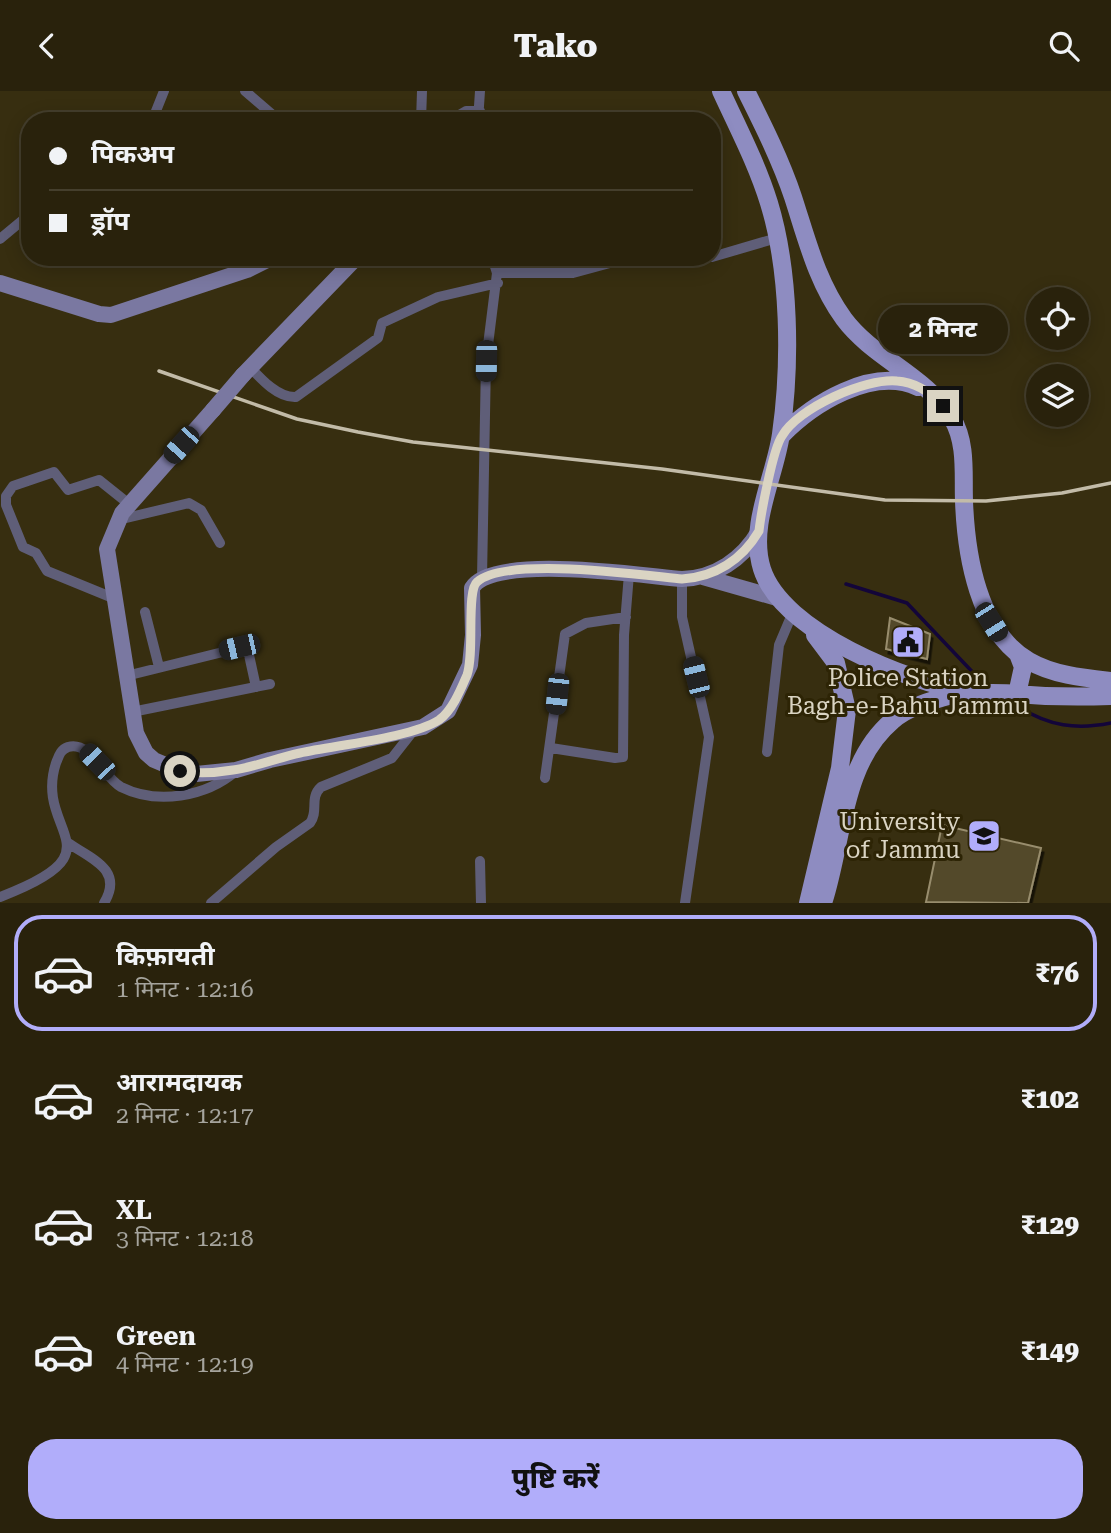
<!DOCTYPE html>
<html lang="hi">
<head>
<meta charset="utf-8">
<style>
  :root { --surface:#29220c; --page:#352f1a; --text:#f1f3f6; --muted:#a5a49d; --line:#453f2d; --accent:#b1adfa }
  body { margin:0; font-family:"Roboto Serif","Noto Sans Devanagari",serif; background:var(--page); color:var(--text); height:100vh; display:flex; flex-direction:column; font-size:26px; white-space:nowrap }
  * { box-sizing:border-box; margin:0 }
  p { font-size:23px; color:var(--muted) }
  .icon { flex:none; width:38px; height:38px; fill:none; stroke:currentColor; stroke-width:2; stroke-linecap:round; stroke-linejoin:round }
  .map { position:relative; height:812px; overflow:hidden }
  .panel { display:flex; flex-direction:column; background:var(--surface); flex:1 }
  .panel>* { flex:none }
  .banner { position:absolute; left:21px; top:21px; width:700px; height:154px; border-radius:28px; box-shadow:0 4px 18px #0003,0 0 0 2px var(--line); display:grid; align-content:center; height:154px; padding:0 28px; background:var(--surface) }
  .buttons { position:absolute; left:1026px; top:196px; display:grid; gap:14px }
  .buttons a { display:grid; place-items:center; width:63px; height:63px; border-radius:50%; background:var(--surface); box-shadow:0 4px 18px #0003,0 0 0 2px var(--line); font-size:35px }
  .end { position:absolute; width:32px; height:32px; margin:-16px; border:9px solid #dad4c3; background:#111; box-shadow:0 0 0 4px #111 }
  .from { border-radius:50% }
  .bubble { position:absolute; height:49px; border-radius:24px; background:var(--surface); box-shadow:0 4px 18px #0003,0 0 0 2px var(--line); font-size:23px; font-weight:800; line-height:49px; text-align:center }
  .car { position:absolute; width:21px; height:42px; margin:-21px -10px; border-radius:9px; box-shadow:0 0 5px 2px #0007; background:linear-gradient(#222 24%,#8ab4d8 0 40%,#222 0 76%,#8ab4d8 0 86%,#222 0) }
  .banner b { display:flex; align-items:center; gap:24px; height:66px; font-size:26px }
  .banner b+b { border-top:2px solid var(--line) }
  .banner i { width:18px; height:18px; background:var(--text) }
  ul { padding:12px 0 0; list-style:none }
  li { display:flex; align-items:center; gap:21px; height:116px; margin:0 14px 10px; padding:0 14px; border:4px solid transparent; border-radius:28px }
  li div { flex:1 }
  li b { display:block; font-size:26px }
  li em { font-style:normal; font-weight:800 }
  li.on { border-color:var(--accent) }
  li>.icon { width:63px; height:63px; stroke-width:1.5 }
  .cta { display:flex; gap:14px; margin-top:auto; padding:14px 28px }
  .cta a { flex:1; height:80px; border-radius:28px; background:var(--accent); color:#111; font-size:28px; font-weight:800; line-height:80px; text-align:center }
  header { display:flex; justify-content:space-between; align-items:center; height:91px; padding:0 28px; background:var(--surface); font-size:32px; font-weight:800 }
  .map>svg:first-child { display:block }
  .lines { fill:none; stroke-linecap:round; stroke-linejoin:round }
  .stream { stroke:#130539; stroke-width:3.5 }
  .building { fill:#52482a; stroke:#988d6d; stroke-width:2; filter:url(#shadow) }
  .minor { stroke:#5f5e78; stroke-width:10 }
  .secondary { stroke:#7a78a1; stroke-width:16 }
  .primary { stroke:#8e8cc1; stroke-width:18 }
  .rail { stroke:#c2bba8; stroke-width:3.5 }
  .secondary-bridge { stroke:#7a78a1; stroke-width:16 }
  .route { stroke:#dad4c3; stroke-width:9 }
  .labels { text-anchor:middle; stroke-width:6; stroke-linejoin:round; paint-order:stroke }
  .poi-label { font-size:24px; fill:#dad4c3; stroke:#2d2405 }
</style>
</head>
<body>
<header><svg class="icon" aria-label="back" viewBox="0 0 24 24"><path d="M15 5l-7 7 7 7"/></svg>Tako<svg class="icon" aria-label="search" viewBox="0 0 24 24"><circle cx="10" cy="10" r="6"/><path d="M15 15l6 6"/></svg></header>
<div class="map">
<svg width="1111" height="812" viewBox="0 0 1111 812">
  <defs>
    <filter id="shadow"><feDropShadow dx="2.5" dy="4.5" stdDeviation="0" flood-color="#0009"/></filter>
  </defs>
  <rect width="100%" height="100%" fill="#372e10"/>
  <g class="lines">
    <path class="stream" d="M846,493l61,19 74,78
      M1019,616c30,19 57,23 92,16"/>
  </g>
  <path class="building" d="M890,527l40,16 -3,25 -41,-10z
    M942,734l99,23 -13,55 -102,-1z"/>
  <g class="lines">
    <path class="minor" d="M245,0l29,25
      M338,24l5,6
      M152,30l12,-30
      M421,30l1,-30
      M449,30l17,-10h14
      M478,30l2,-30
      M0,148l30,-25
      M492,166l5,16h76l59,-16
      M697,166l3,3 10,-3
      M712,166l65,-19
      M250,276c11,12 28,31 46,30l82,-59 4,-15 56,-26 60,-14
      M118,429l71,-17 12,7 19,33
      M482,487l4,-217 11,-88
      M682,488v38l27,120 -24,166
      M113,507l-66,-27 -11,-18 -13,-6 -17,-42v-9l7,-10 41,-14 14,18 31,-10 30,24
      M145,521l14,55
      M126,585l117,-29 6,8 7,32
      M132,621l138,-28
      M551,657l64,10 8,-1 1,-122 5,-61
      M767,661l12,-107 14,-33
      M545,687l20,-144 21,-11 40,-6
      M68,752c24,16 56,27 36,60
      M480,770l1,42
      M0,806c124,-47 33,-64 56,-134 3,-7 4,-13 12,-16 22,-7 36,31 53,40 36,18 85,10 115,-16
      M211,812l65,-56 34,-24c9,-12 -1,-25 11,-36l71,-29 22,-28"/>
    <path class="secondary" d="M0,192l99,31 12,1 136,-45 26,-13
      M243,284l114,-118
      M213,319l-91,103 -15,36 29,184 10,20 8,7 26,11 16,3 40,-4 34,-10 153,-33 25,-16 22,-46 3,-30 -1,-47c20,-35 171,-12 210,-9 33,-1 61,-20 77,-48
      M703,486l74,21"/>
    <path class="primary" d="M721,0c17,37 36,73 48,112 21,69 22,160 12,231 -6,43 -33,91 -19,135 20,63 146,113 207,123 15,2 31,0 47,2 32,3 63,3 95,2
      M746,0c17,34 35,70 47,106 14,43 24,85 51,122 29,39 82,57 108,99 15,25 11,56 12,83 2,54 14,131 65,160 24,14 55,17 82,20
      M781,345c31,-32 91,-70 137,-49
      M1017,603l6,-27 -5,-13
      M808,812l32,-135 7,-58 -11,-47 -21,-28
      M823,812c20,-60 18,-139 69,-182 19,-17 50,-23 74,-30"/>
    <path class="rail" d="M159,280l138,48 61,13 55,10 249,27 223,31 101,1 76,-8 49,-10"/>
    <path class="secondary-bridge" d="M213,319l30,-35"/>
  </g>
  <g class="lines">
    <path class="route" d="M180,680c18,3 35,2 53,-1 22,-3 44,-12 67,-17 35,-8 111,-15 139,-33 13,-9 22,-31 28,-45 8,-23 -1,-84 10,-93 29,-26 164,-7 205,-3 33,-2 60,-19 77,-48 2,-18 14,-82 23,-95 16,-28 83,-58 115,-55 18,1 34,12 46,25"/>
  </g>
  <defs>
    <symbol id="civic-square" viewBox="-11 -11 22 22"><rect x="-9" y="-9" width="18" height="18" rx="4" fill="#b1adfa" stroke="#2d2405"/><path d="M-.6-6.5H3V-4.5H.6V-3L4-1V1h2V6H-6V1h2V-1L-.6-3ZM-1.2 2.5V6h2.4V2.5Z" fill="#111"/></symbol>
    <symbol id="university-square" viewBox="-11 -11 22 22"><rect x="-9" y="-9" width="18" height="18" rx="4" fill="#b1adfa" stroke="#2d2405"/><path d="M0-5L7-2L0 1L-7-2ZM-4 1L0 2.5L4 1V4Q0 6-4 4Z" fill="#111"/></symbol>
  </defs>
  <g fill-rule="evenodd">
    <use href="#civic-square" x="889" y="532" width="38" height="38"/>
    <use href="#university-square" x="965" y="726" width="38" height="38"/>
  </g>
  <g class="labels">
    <g class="poi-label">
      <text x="908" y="595">Police Station<tspan x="908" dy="28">Bagh-e-Bahu Jammu</tspan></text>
      <text x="960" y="739" text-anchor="end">University<tspan x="960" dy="28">of Jammu</tspan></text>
    </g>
  </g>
</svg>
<div class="buttons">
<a><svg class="icon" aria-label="locate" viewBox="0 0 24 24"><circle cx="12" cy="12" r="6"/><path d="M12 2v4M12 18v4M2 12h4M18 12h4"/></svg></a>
<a><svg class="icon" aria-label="layers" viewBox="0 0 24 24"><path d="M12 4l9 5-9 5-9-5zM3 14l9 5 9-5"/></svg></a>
</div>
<i class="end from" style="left:180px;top:680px"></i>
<i class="end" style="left:943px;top:315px"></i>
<div class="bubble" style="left:878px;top:214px;width:130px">2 मिनट</div>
<i class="car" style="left:486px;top:270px;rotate:181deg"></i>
<i class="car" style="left:181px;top:354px;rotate:222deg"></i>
<i class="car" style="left:991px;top:531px;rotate:148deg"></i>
<i class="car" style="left:239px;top:556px;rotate:257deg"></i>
<i class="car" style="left:696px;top:586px;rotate:346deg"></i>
<i class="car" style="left:557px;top:603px;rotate:186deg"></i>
<i class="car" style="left:97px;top:671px;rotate:316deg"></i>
<div class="banner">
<b><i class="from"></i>पिकअप</b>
<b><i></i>ड्रॉप</b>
</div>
</div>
<section class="panel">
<ul>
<li class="on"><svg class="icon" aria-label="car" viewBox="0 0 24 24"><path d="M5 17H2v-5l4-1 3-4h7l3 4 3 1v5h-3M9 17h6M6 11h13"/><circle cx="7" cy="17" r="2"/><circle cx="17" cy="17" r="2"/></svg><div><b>किफ़ायती</b><p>1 मिनट · 12:16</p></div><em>₹76</em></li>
<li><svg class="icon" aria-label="car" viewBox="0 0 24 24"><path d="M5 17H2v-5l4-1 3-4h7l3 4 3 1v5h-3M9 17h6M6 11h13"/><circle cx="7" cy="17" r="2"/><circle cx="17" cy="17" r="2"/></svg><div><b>आरामदायक</b><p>2 मिनट · 12:17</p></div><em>₹102</em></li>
<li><svg class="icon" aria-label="car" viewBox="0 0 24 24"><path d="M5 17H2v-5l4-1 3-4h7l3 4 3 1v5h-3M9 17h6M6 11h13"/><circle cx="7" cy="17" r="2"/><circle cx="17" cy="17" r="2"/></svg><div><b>XL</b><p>3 मिनट · 12:18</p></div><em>₹129</em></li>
<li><svg class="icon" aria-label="car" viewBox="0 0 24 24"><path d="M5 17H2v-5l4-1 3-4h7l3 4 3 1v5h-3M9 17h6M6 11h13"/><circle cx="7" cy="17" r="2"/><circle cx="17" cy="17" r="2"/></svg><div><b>Green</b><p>4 मिनट · 12:19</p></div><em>₹149</em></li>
</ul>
<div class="cta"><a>पुष्टि करें</a></div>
</section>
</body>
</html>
